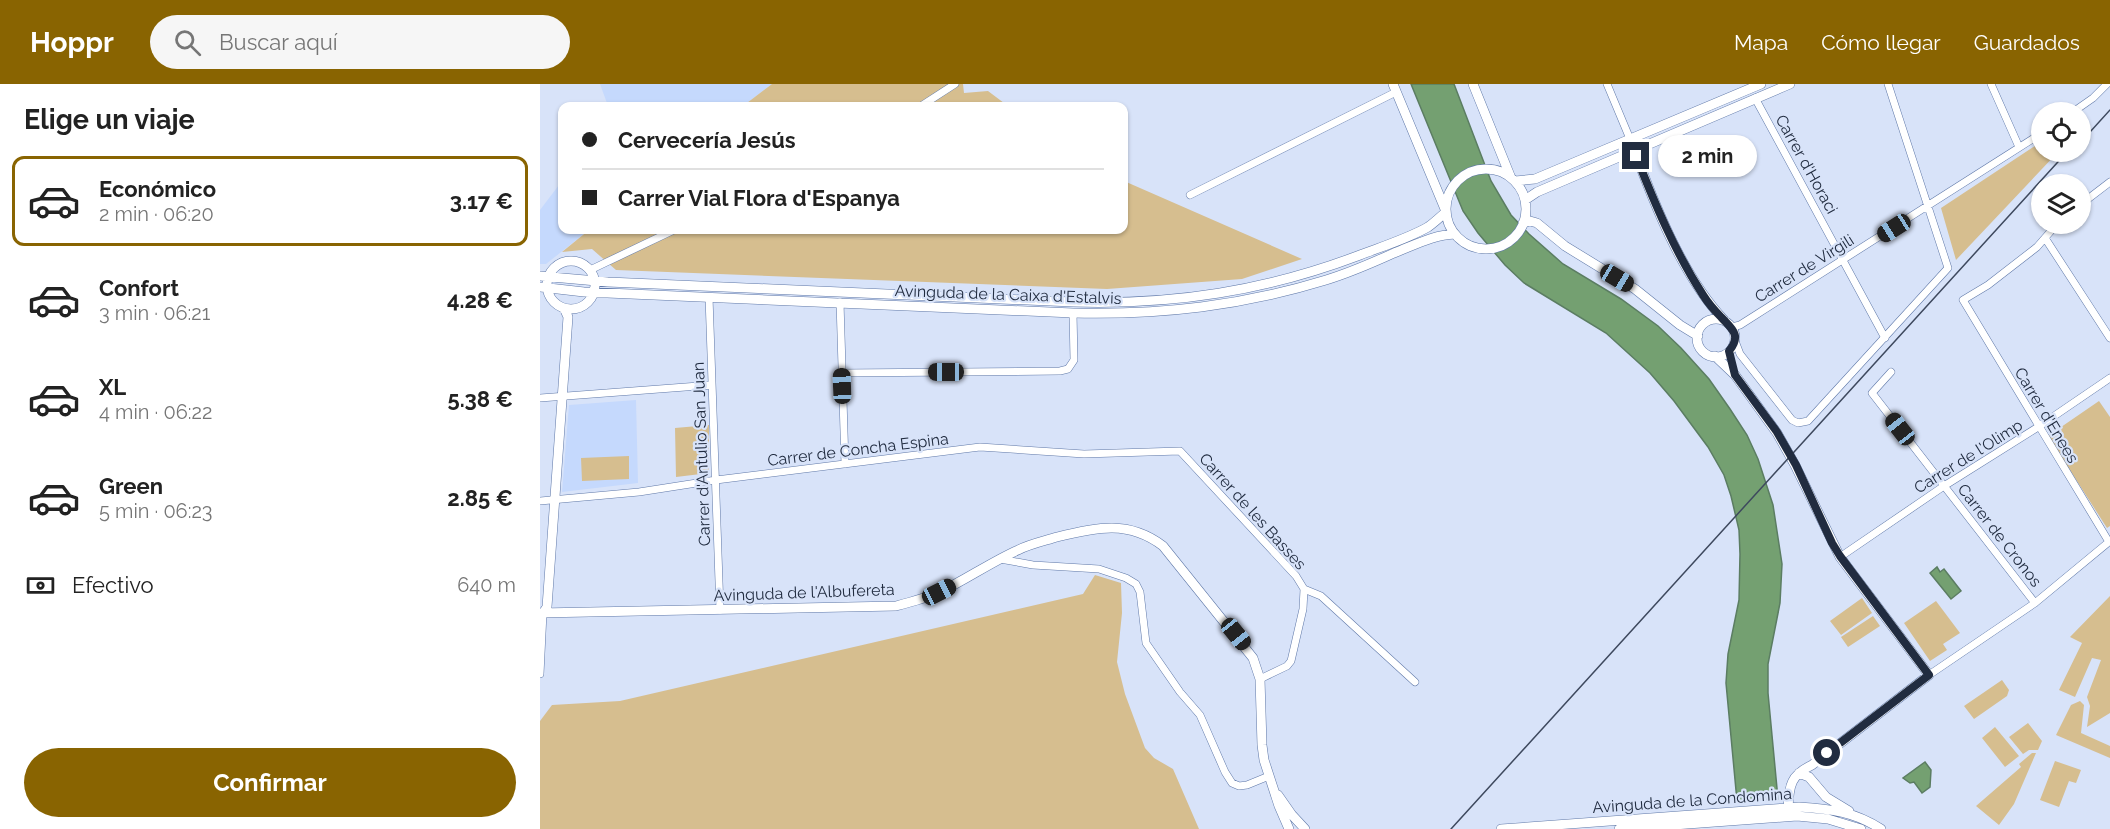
<!DOCTYPE html>
<html lang="es">
<head>
<meta charset="utf-8">
<style>
  :root { --surface:#fff; --page:#f6f6f6; --text:#222; --muted:#767676; --line:#e0e0e0; --accent:#896401 }
  body { margin:0; font-family:Raleway,sans-serif; background:var(--page); color:var(--text); height:100vh; display:flex; flex-direction:column; font-size:22px; white-space:nowrap }
  * { box-sizing:border-box; margin:0 }
  p { font-size:20px; color:var(--muted) }
  .icon { flex:none; width:33px; height:33px; fill:none; stroke:currentColor; stroke-width:2; stroke-linecap:round; stroke-linejoin:round }
  .map { position:relative; flex:1; overflow:hidden }
  .side { display:flex; flex-direction:column; background:var(--surface); width:540px }
  .side>* { flex:none }
  .banner { position:absolute; left:18px; top:18px; width:570px; height:132px; border-radius:12px; box-shadow:0 2px 4px #0004; display:grid; align-content:center; height:132px; padding:0 24px; background:var(--surface) }
  .fabs { position:absolute; left:1491px; top:18px; display:grid; gap:12px }
  .fabs a { display:grid; place-items:center; width:60px; height:60px; border-radius:50%; background:var(--surface); box-shadow:0 2px 4px #0004; font-size:30px }
  .end { position:absolute; width:27px; height:27px; margin:-14px; border:8px solid #212c40; background:#fff; box-shadow:0 0 0 3px #fff }
  .from { border-radius:50% }
  .bubble { position:absolute; height:42px; border-radius:21px; background:var(--surface); box-shadow:0 2px 4px #0004; font-size:20px; font-weight:700; line-height:42px; text-align:center }
  .car { position:absolute; width:18px; height:36px; margin:-18px -9px; border-radius:8px; box-shadow:0 0 4px 2px #0007; background:linear-gradient(#222 24%,#8ab4d8 0 40%,#222 0 76%,#8ab4d8 0 86%,#222 0) }
  .banner b { display:flex; align-items:center; gap:21px; height:57px; font-size:22px }
  .banner b+b { border-top:2px solid var(--line) }
  .banner i { width:15px; height:15px; background:var(--text) }
  ul { padding:0; list-style:none }
  li { display:flex; align-items:center; gap:18px; height:90px; margin:0 12px 9px; padding:0 12px; border:3px solid transparent; border-radius:12px }
  li div { flex:1 }
  li b { display:block; font-size:22px }
  li em { font-style:normal; font-weight:700 }
  li.active { border-color:var(--accent) }
  li>.icon { width:54px; height:54px; stroke-width:1.5 }
  h2 { padding:0 24px; font-size:27px; line-height:72px }
  .pay { display:flex; align-items:center; gap:15px; height:66px; padding:0 24px; font-size:22px }
  .pay p { margin-inline-start:auto }
  .cta { display:flex; gap:12px; margin-top:auto; padding:12px 24px }
  .cta a { flex:1; height:69px; border-radius:36px; background:var(--accent); color:#fff; font-size:24px; font-weight:700; line-height:69px; text-align:center }
  header { display:flex; align-items:center; gap:36px; box-sizing:border-box; height:84px; padding:0 30px; background:var(--accent); color:#fff }
  header strong { font-size:28px }
  nav { display:flex; gap:33px; margin-inline-start:auto; font-size:21px }
  .search { width:420px; height:54px; background:var(--page); display:flex; align-items:center; gap:15px; box-sizing:border-box; padding:0 21px; border-radius:33px; color:var(--muted); font-size:22px }
  main { display:flex; flex:1; min-height:0 }
  .map>svg:first-child { display:block }
  .built { fill:#c5d9fd }
  .green { fill:#d6be8f }
  .water { fill:#74a071; stroke:#5b7d62; stroke-width:1.5 }
  .lines { fill:none; stroke-linecap:round; stroke-linejoin:round }
  .street-casing { stroke:#5f78a8; stroke-width:8 }
  .secondary-casing { stroke:#5f78a8; stroke-width:10 }
  .street { stroke:#fff; stroke-width:7 }
  .secondary { stroke:#fff; stroke-width:9 }
  .tram { stroke:#3e495e; stroke-width:1.5 }
  .route { stroke:#212c40; stroke-width:8 }
  .labels { text-anchor:middle; stroke-width:4.5; stroke-linejoin:round; paint-order:stroke }
  .street-label { font-size:16px; fill:#212c40; stroke:#d8e3f9 }
</style>
</head>
<body>
<header>
<strong>Hoppr</strong>
<div class="search"><svg class="icon" aria-label="search" viewBox="0 0 24 24"><circle cx="10" cy="10" r="6"/><path d="M15 15l6 6"/></svg>Buscar aquí</div>
<nav><a>Mapa</a><a>Cómo llegar</a><a>Guardados</a></nav>
</header>
<main>
<section class="side">
<h2>Elige un viaje</h2>
<ul>
<li class="active"><svg class="icon" aria-label="car" viewBox="0 0 24 24"><path d="M5 17H2v-5l4-1 3-4h7l3 4 3 1v5h-3M9 17h6M6 11h13"/><circle cx="7" cy="17" r="2"/><circle cx="17" cy="17" r="2"/></svg><div><b>Económico</b><p>2 min · 06:20</p></div><em>3.17 €</em></li>
<li><svg class="icon" aria-label="car" viewBox="0 0 24 24"><path d="M5 17H2v-5l4-1 3-4h7l3 4 3 1v5h-3M9 17h6M6 11h13"/><circle cx="7" cy="17" r="2"/><circle cx="17" cy="17" r="2"/></svg><div><b>Confort</b><p>3 min · 06:21</p></div><em>4.28 €</em></li>
<li><svg class="icon" aria-label="car" viewBox="0 0 24 24"><path d="M5 17H2v-5l4-1 3-4h7l3 4 3 1v5h-3M9 17h6M6 11h13"/><circle cx="7" cy="17" r="2"/><circle cx="17" cy="17" r="2"/></svg><div><b>XL</b><p>4 min · 06:22</p></div><em>5.38 €</em></li>
<li><svg class="icon" aria-label="car" viewBox="0 0 24 24"><path d="M5 17H2v-5l4-1 3-4h7l3 4 3 1v5h-3M9 17h6M6 11h13"/><circle cx="7" cy="17" r="2"/><circle cx="17" cy="17" r="2"/></svg><div><b>Green</b><p>5 min · 06:23</p></div><em>2.85 €</em></li>
</ul>
<div class="pay"><svg class="icon" aria-label="cash" viewBox="0 0 24 24"><path d="M3 7h18v10H3z"/><circle cx="12" cy="12" r="2"/></svg>Efectivo<p>640 m</p></div>
<div class="cta"><a>Confirmar</a></div>
</section>
<div class="map">
<svg width="1570" height="745" viewBox="0 0 1570 745">
  <rect width="100%" height="100%" fill="#d8e3f9"/>
  <path class="built" d="M60,0h172l-29,22h-135z
    M22,97v49h27l-43,34h-6v-54z
    M96,316l2,83 -76,9 7,-87z"/>
  <path class="green" d="M232,0h191l1,9 24,-2 20,15h-265z
    M1501,58l1,10h16l-102,108 -15,-52z
    M584,97l178,78 -60,20 -135,10 -491,-19 -24,-21 -30,3 27,-22h535z
    M1559,317l11,16v109l-3,2 -59,-92z
    M169,341v48l-33,4 -1,-49z
    M89,372v23l-47,2 -1,-23z
    M555,491l26,8 1,30 -5,49 8,32 20,54 9,10 19,11 26,60h-659v-108l12,-16 68,-4 463,-107z
    M1570,512v117l-23,14 3,-21 -3,-9 14,-37 -9,-2 -17,39 -16,-7 23,-47 -12,-6z
    M1322,514l10,15 -31,22 -11,-14z
    M1396,517l24,32 -17,11 4,6 -17,11 -26,-38z
    M1333,532l7,10 -32,21 -7,-10z
    M1462,596l7,10 -2,6 -33,23 -10,-13z
    M1540,617l4,4 -3,28 29,13v12l-54,-23 15,-30z
    M1488,639l14,18 -4,9h-9l-6,4 -14,-17z
    M1455,643l24,29 -14,11 -23,-29z
    M1492,669h4l-22,51 -15,21 -23,-19 45,-39 -2,-3z
    M1515,677l26,9 -5,13 -7,-2 -10,26 -19,-7z"/>
  <path class="water" d="M871,0h43l37,97 20,34 18,19 34,30 58,35 37,27 23,22 28,31 21,30 17,26 11,24 15,46 9,59 -2,39 -12,61v29l10,106 -41,2 -11,-118 2,-29 11,-54 1,-46 -1,-24 -8,-34 -7,-21 -16,-28 -34,-46 -24,-28 -44,-40 -82,-50 -19,-18 -27,-32 -15,-22z
    M1397,483l3,5 4,-3 17,22 -10,8 -21,-26z
    M1385,678l6,8 -1,17 -8,6 -8,-11 -4,1 -7,-5z"/>
  <g class="lines">
    <defs>
      <path id="street" d="M1067,0l23,55
        M1451,0l28,63
        M1215,14l130,240
        M381,22l34,-22
        M1533,28l20,-14 14,-14
        M650,111l206,-103
        M1540,121l30,-23
        M1517,140l-20,23 -49,38 -25,15 146,242
        M1505,154l65,100
        M50,186l84,-40
        M169,213l11,313
        M300,218l5,162
        M1192,243l8,-2 302,-192
        M1195,257l5,13 52,66 6,3 10,-2 140,-153 -60,-184
        M1351,288l-19,21 163,210
        M302,289l218,-2 8,-2 6,-9 -1,-47
        M0,314l172,-13
        M0,417l99,-9 77,-12 264,-33 104,7 96,-3 116,125 8,13 17,7 94,86
        M1300,473l104,-71 94,-59 72,-49
        M460,475l33,6 66,4 27,9 10,6 4,8 6,51 34,49 20,23 25,57 7,11 7,3 8,-1 22,-9
        M0,590l3,-61
        M1389,591l106,-72 75,-62
        M720,595l27,-13 4,-5 12,-52 1,-20"/>
      <path id="secondary" d="M853,0l52,125
        M933,0l38,94
        M1092,60c21,57 50,132 92,176
        M906 125a40 40 0 1 1 80 0a40 40 0 1 1-80 0Z
        M975,97l20,-2 226,-95
        M985,116l12,-8 253,-108
        M983,139l7,-2 7,2 28,23 70,43 45,36 18,11
        M7 201a24 24 0 1 1 48 0a24 24 0 1 1-48 0Z
        M0,192l68,6 465,20c101,3 192,-11 287,-47 21,-8 49,-17 68,-28 6,-4 12,-10 18,-15
        M0,203l44,5 489,21c89,2 168,-7 253,-33 23,-7 46,-17 68,-27 21,-8 39,-18 61,-19
        M1157 254a19 19 0 1 1 38 0a19 19 0 1 1-38 0Z
        M1175,272l20,19 42,58 18,32 45,92 89,118 -117,90c-21,10 -23,20 -24,43l9,8
        M0,529l356,-7c15,-4 30,-8 44,-14 27,-13 51,-30 78,-42 12,-6 26,-9 39,-13 40,-10 72,-17 106,9l90,112 7,21 2,66 2,15 15,46 10,23
        M3,529l4,-6 21,-290 -4,-9
        M1259,689l10,4 17,20 23,14
        M738,711l14,20 13,14
        M961,745l298,-22c32,2 56,5 82,22
        M1079,745l178,-13 31,3 33,10"/>
    </defs>
    <use href="#street" class="street-casing"/>
    <use href="#secondary" class="secondary-casing"/>
    <use href="#street" class="street"/>
    <use href="#secondary" class="secondary"/>
    <path class="tram" d="M1540,59l30,-33
      M911,745l616,-677"/>
  </g>
  <g class="lines">
    <path class="route" d="M1096,72c19,48 39,96 67,139 5,8 11,15 18,22 11,12 21,18 8,34l6,24 42,57 19,33 36,78 8,13 89,119 -102,78"/>
  </g>
  <g class="labels">
    <g class="street-label">
      <text transform="translate(1267 80) rotate(61)" y="6">Carrer d'Horaci</text>
      <text transform="translate(1264 184) rotate(-32)" y="6">Carrer de Virgili</text>
      <text transform="translate(468 210) rotate(2)" y="6">Avinguda de la Caixa d'Estalvis</text>
      <text transform="translate(1507 331) rotate(59)" y="6">Carrer d'Enees</text>
      <text transform="translate(318 365) rotate(-7)" y="6">Carrer de Concha Espina</text>
      <text transform="translate(161 370) rotate(-92)" y="6">Carrer d'Antulio San Juan</text>
      <text transform="translate(1428 372) rotate(-32)" y="6">Carrer de l'Olimp</text>
      <text transform="translate(713 427) rotate(48)" y="6">Carrer de les Basses</text>
      <text transform="translate(1460 451) rotate(52)" y="6">Carrer de Cronos</text>
      <text transform="translate(264 508) rotate(-2)" y="6">Avinguda de l'Albufereta</text>
      <text transform="translate(1152 716) rotate(-4)" y="6">Avinguda de la Condomina</text>
    </g>
  </g>
</svg>
<div class="fabs">
<a><svg class="icon" aria-label="locate" viewBox="0 0 24 24"><circle cx="12" cy="12" r="6"/><path d="M12 2v4M12 18v4M2 12h4M18 12h4"/></svg></a>
<a><svg class="icon" aria-label="layers" viewBox="0 0 24 24"><path d="M12 4l9 5-9 5-9-5zM3 14l9 5 9-5"/></svg></a>
</div>
<i class="end from" style="left:1287px;top:669px"></i>
<i class="end" style="left:1096px;top:72px"></i>
<div class="bubble" style="left:1118px;top:51px;width:99px">2 min</div>
<i class="car" style="left:1354px;top:144px;rotate:238deg"></i>
<i class="car" style="left:1077px;top:194px;rotate:121deg"></i>
<i class="car" style="left:406px;top:288px;rotate:270deg"></i>
<i class="car" style="left:302px;top:302px;rotate:358deg"></i>
<i class="car" style="left:1360px;top:345px;rotate:322deg"></i>
<i class="car" style="left:399px;top:508px;rotate:63deg"></i>
<i class="car" style="left:696px;top:550px;rotate:141deg"></i>
<div class="banner">
<b><i class="from"></i>Cervecería Jesús</b>
<b><i></i>Carrer Vial Flora d'Espanya</b>
</div>
</div>
</main>
</body>
</html>
